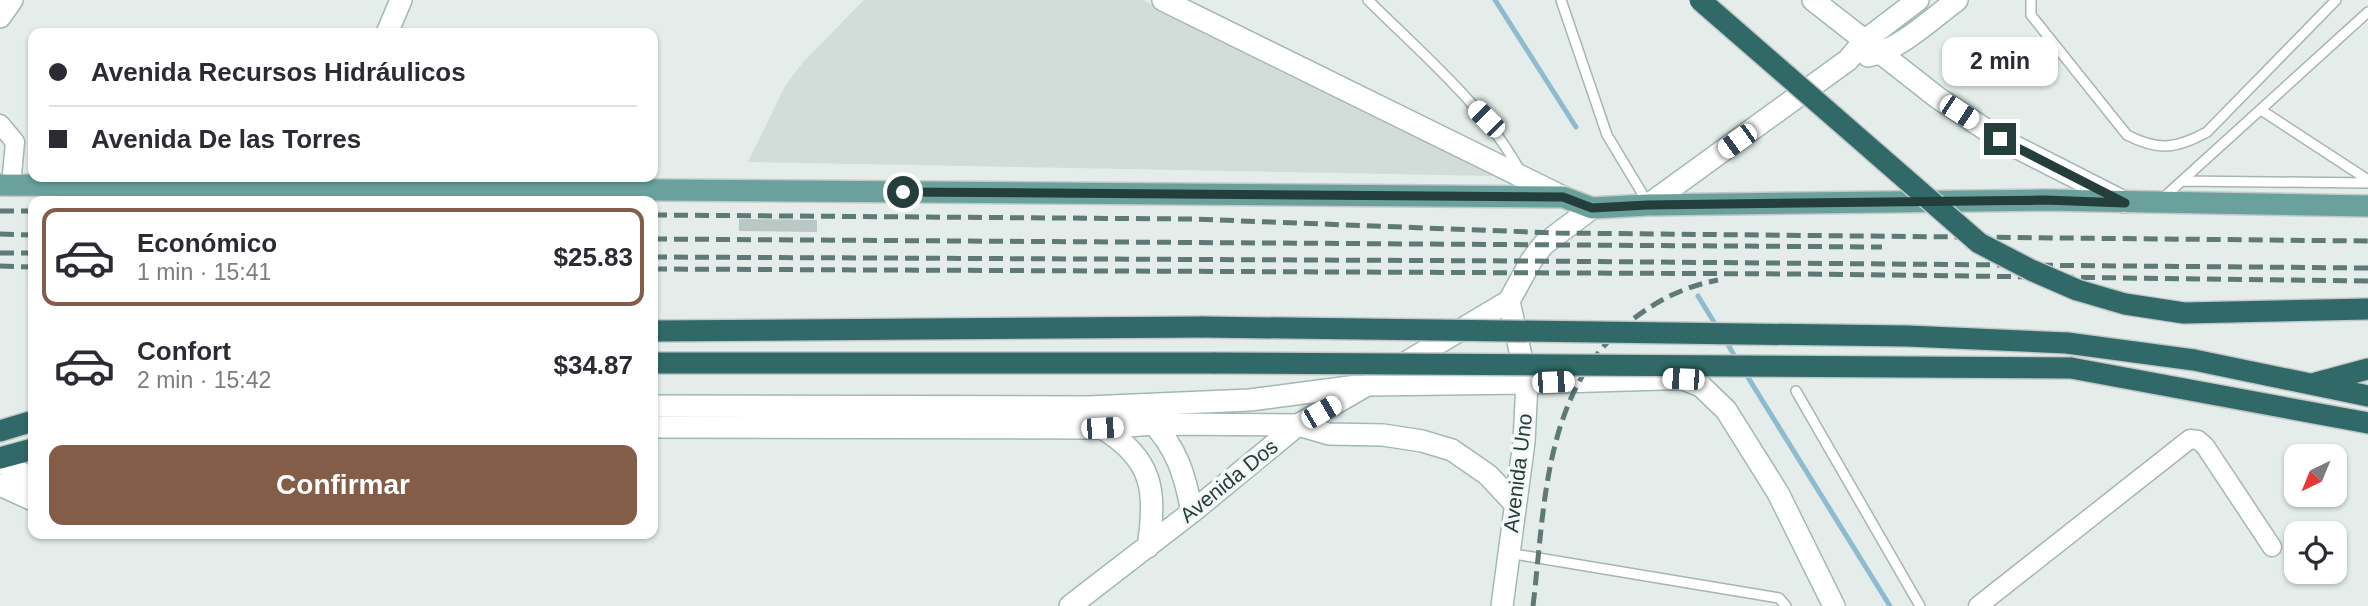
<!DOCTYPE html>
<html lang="es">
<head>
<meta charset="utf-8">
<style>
  :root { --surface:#fff; --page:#f7f7f7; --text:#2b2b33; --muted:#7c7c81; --line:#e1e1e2; --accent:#835d48 }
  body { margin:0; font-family:Helvetica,sans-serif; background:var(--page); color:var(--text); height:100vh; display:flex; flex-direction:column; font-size:26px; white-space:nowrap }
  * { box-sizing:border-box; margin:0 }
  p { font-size:23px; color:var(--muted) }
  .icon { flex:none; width:38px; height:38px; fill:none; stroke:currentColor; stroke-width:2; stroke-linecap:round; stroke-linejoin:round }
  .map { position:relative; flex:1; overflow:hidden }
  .panel { position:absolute; left:28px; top:196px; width:630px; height:343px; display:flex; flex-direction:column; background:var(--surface); border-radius:14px; box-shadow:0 2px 5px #0004 }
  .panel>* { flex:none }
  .banner { position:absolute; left:28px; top:28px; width:630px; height:154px; border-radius:14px; box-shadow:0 2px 5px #0004; display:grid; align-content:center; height:154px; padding:0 21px; background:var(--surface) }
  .needle { width:46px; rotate:223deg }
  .buttons { position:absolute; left:2284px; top:444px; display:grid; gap:14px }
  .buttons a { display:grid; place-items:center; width:63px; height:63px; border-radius:14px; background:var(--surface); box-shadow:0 2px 5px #0004; font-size:35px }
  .end { position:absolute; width:32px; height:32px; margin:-16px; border:9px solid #243e3b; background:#fff; box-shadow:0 0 0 4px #fff }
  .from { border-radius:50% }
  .bubble { position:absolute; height:49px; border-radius:14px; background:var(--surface); box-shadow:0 2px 5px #0004; font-size:23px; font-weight:600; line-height:49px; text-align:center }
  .car { position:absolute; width:21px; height:42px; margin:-21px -10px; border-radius:9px; box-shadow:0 0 5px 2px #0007; background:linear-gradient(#fff 24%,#345 0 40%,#fff 0 76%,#345 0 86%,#fff 0) }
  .banner b { display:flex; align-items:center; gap:24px; height:66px; font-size:26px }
  .banner b+b { border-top:2px solid var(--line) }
  .banner i { width:18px; height:18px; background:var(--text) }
  ul { padding:12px 0 0; list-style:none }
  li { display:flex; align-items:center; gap:21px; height:98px; margin:0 14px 10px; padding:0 7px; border:4px solid transparent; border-radius:14px }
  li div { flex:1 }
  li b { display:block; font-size:26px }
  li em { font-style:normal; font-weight:600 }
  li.selected { border-color:var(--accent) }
  li>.icon { width:63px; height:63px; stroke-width:1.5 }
  .primary-button { display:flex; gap:14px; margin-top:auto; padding:14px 21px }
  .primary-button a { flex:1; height:80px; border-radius:14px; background:var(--accent); color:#fff; font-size:28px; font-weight:600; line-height:80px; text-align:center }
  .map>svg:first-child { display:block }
  .built { fill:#d2ddda }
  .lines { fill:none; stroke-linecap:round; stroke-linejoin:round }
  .stream { stroke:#8ebbd0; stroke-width:5 }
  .building { fill:#b9c8c4 }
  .lane-casing { stroke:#a7b5b2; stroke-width:12 }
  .street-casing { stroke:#a7b5b2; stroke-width:21 }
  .secondary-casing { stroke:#a2b8b4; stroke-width:24 }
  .primary-casing { stroke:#c2c9c8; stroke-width:24 }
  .highway-casing { stroke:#c2c9c8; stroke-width:24 }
  .lane { stroke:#fff; stroke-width:9 }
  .street { stroke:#fff; stroke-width:18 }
  .secondary { stroke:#fff; stroke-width:21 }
  .primary { stroke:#6aa19c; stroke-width:21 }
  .highway { stroke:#306967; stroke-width:21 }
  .rail { stroke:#5e7976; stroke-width:5; stroke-dasharray:14 7; stroke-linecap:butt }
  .highway-bridge-casing { stroke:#c2c9c8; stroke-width:24; stroke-linecap:butt }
  .highway-bridge { stroke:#306967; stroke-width:21 }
  .route { stroke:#243e3b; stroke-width:9 }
  .labels { text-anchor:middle; stroke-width:7; stroke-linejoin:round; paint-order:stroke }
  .street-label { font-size:21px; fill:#243e3b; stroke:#f4f9f8 }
</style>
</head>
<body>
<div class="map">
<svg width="2368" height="606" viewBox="0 0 2368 606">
  <rect width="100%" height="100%" fill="#e4edea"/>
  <path class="built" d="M864,0h279l350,176 -745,-14 37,-76 19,-25z"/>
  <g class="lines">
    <path class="stream" d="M1495,0l81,127
      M1698,296l19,31
      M1724,338l13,22
      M1744,371l146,235"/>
  </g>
  <path class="building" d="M739,219l78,1v12l-78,-1z"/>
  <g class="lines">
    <defs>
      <path id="lane" d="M1368,0c52,52 119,108 153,173
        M1561,0l46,135 41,68
        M2031,0v15l96,120c31,16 49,14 80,-3l129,-132
        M2261,110l107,70
        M2182,181l186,2
        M2163,198l205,-186
        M1796,391l124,215
        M1508,553l271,45 7,8"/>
      <path id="street" d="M0,124l15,18 -4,43
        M1978,606l212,-167 8,1 7,6 67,101"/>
      <path id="secondary" d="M1163,0l400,197
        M1813,0l125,98 62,41 124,63
        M0,17l12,-17
        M387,33l14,-33
        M1868,56c33,-7 62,-36 89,-56
        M1648,205l200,-145 16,-19 54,-41
        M1395,369l114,-68
        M653,406l435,1 162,-7 107,-14
        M1150,420c27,28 35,55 42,92
        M653,427l449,1 52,-4 144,1 31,9 54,1 39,6 30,9 36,25 27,29
        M1102,428c51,31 55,63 46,119
        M0,462l33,17
        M0,485l33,15
        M1070,606l122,-94 106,-87 69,-40 160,-2 135,-4h21l18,7 25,24 52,83 56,113
        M1502,606l22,-164 3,-59 -18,-82 22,-40 12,-16 49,-37"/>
      <path id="primary" d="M0,185l1563,12 29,11 56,-3 397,-5 323,6"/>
      <path id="highway" d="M653,331l550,-4
        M2067,343l127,17 174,36
        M653,363h562
        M2071,368l297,55
        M2316,383l52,-14
        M0,431l33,-10
        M0,458l33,-9"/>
    </defs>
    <use href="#lane" class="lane-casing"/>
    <use href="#street" class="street-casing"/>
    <use href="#secondary" class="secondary-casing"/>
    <use href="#primary" class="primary-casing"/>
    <use href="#highway" class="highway-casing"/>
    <use href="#lane" class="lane"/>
    <use href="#street" class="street"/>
    <use href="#secondary" class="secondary"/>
    <use href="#primary" class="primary"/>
    <use href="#highway" class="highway"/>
    <path class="rail" d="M0,211h33
      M653,215l539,4 364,14 812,8
      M0,234l33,1
      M653,239l1229,8
      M0,253h33
      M653,257l878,4 837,7
      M0,266l33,1
      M653,269l1152,5 563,7
      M1533,606c12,-99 10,-214 94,-282 28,-23 56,-37 91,-44"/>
    <defs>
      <path id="highway-bridge" d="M1700,0l279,243 52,27 46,20 48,14 59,9 184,-4
        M1203,327l704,9 160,7
        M1215,363l856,5"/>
    </defs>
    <use href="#highway-bridge" class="highway-bridge-casing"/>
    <use href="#highway-bridge" class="highway-bridge"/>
  </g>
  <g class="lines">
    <path class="route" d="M903,192l660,5 29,11 56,-3 397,-5 80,3 -125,-64"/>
  </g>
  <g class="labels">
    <g class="street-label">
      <text transform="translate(1518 473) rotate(-83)" y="7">Avenida Uno</text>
      <text transform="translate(1229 481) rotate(-39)" y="7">Avenida Dos</text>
    </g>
  </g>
</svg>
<div class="buttons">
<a><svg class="needle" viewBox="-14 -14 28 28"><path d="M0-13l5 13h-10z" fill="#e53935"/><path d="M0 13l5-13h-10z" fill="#7c7c81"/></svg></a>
<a><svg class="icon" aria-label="locate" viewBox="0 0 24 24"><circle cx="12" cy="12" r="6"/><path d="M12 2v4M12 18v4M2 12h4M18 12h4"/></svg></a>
</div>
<i class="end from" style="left:903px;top:192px"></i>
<i class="end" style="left:2000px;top:139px"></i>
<div class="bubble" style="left:1942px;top:37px;width:116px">2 min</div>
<i class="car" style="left:1959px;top:112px;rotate:123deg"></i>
<i class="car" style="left:1486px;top:119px;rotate:315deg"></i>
<i class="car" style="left:1737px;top:141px;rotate:234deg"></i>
<i class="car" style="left:1683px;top:379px;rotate:272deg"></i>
<i class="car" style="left:1553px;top:382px;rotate:88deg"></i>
<i class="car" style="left:1321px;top:412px;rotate:60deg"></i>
<i class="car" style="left:1102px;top:428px;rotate:87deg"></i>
<div class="banner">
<b><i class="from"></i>Avenida Recursos Hidráulicos</b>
<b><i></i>Avenida De las Torres</b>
</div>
<section class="panel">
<ul>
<li class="selected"><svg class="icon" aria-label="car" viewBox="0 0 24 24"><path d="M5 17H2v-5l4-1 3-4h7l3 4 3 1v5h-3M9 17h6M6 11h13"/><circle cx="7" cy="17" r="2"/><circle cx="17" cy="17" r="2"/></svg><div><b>Económico</b><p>1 min · 15:41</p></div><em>$25.83</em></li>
<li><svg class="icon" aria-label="car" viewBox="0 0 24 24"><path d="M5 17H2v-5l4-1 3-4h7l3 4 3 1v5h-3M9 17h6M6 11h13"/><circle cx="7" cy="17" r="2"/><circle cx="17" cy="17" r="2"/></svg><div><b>Confort</b><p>2 min · 15:42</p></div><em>$34.87</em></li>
</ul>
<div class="primary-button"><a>Confirmar</a></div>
</section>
</div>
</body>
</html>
